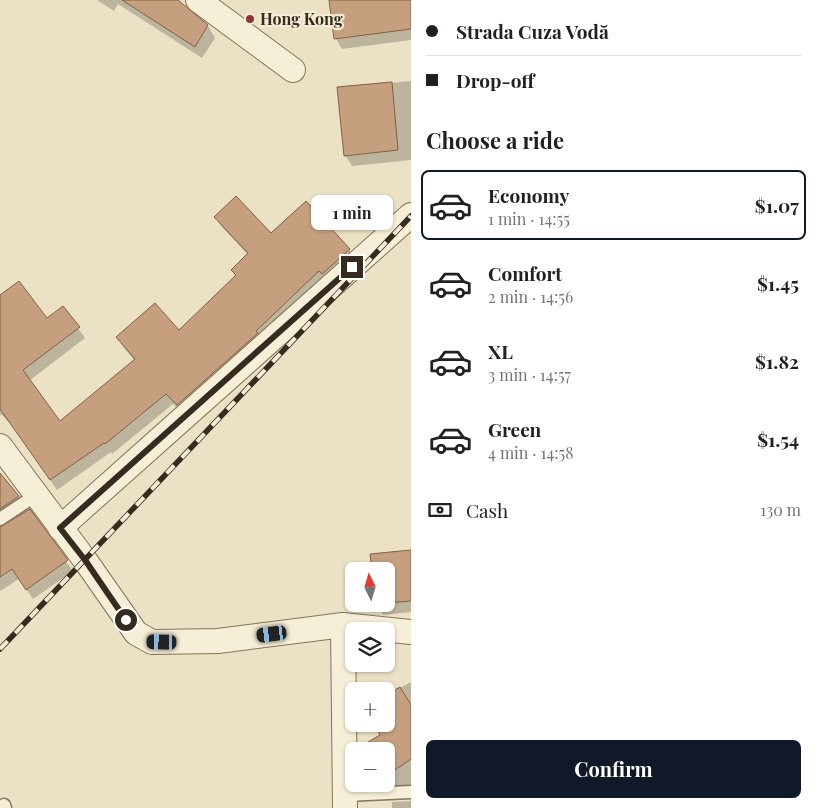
<!DOCTYPE html>
<html lang="en">
<head>
<meta charset="utf-8">
<style>
  :root { --surface:#fff; --page:#f2f2f2; --text:#202124; --muted:#757577; --line:#e0e0e0; --accent:#111827 }
  body { margin:0; font-family:"Playfair Display",serif; background:var(--page); color:var(--text); height:100vh; display:flex; flex-direction:column; font-size:19px; white-space:nowrap }
  * { box-sizing:border-box; margin:0 }
  p { font-size:16px; color:var(--muted) }
  .icon { flex:none; width:28px; height:28px; fill:none; stroke:currentColor; stroke-width:2; stroke-linecap:round; stroke-linejoin:round }
  .map { position:relative; flex:1; overflow:hidden }
  .panel { display:flex; flex-direction:column; background:var(--surface); width:405px }
  .panel>* { flex:none }
  .hud { display:grid; align-content:center; height:110px; padding:0 15px; background:var(--surface) }
  .needle { width:32px; rotate:355deg }
  .controls { position:absolute; left:345px; top:562px; display:grid; gap:10px }
  .controls a { display:grid; place-items:center; width:50px; height:50px; border-radius:8px; background:var(--surface); box-shadow:0 1px 4px #0004; font-size:25px }
  .end { position:absolute; width:22px; height:22px; margin:-11px; border:6px solid #362b1f; background:#fff; box-shadow:0 0 0 2px #fff }
  .from { border-radius:50% }
  .bubble { position:absolute; height:35px; border-radius:8px; background:var(--surface); box-shadow:0 1px 4px #0004; font-size:16px; font-weight:700; line-height:35px; text-align:center }
  .car { position:absolute; width:15px; height:30px; margin:-15px -8px; border-radius:6px; box-shadow:0 0 4px 1px #0007; background:linear-gradient(#222 24%,#8ab4d8 0 40%,#222 0 76%,#8ab4d8 0 86%,#222 0) }
  .hud b { display:flex; align-items:center; gap:18px; height:48px; font-size:19px }
  .hud b+b { border-top:1px solid var(--line) }
  .hud i { width:12px; height:12px; background:var(--text) }
  ul { padding:0; list-style:none }
  li { display:flex; align-items:center; gap:15px; height:70px; margin:0 10px 8px; padding:0 5px; border:2px solid transparent; border-radius:8px }
  li div { flex:1 }
  li b { display:block; font-size:19px }
  li em { font-style:normal; font-weight:700 }
  li.active { border-color:var(--accent) }
  li>.icon { width:45px; height:45px; stroke-width:1.5 }
  h2 { padding:0 15px; font-size:22px; line-height:60px }
  .pay { display:flex; align-items:center; gap:12px; height:55px; padding:0 15px; font-size:19px }
  .pay p { margin-inline-start:auto }
  .cta { display:flex; gap:10px; margin-top:auto; padding:10px 15px }
  .cta a { flex:1; height:58px; border-radius:8px; background:var(--accent); color:#fff; font-size:20px; font-weight:700; line-height:58px; text-align:center }
  main { display:flex; flex:1; min-height:0 }
  .map>svg:first-child { display:block }
  .shadow { fill:#0003 }
  .building { fill:#c6a07e; stroke:#826044 }
  .lines { fill:none; stroke-linecap:round; stroke-linejoin:round }
  .service-casing { stroke:#84745d; stroke-width:15 }
  .minor-casing { stroke:#84745d; stroke-width:26 }
  .service { stroke:#f6efd8; stroke-width:12 }
  .minor { stroke:#f6efd8; stroke-width:24 }
  .rail-casing { stroke:#362b1f; stroke-width:5.5 }
  .rail { stroke:#f3ebd4; stroke-width:4; stroke-dasharray:11; stroke-linecap:butt }
  .route { stroke:#362b1f; stroke-width:6 }
  .poi-dot { fill:#8f3531; stroke:#f3ebd4; stroke-width:2 }
  .labels { text-anchor:middle; stroke-width:4.5; stroke-linejoin:round; paint-order:stroke }
  .poi-label { font-size:16px; font-weight:bold; fill:#362b1f; stroke:#f3ebd4; text-anchor:start }
</style>
</head>
<body>
<main>
<div class="map">
<svg width="411" height="808" viewBox="0 0 411 808">
  <rect width="100%" height="100%" fill="#ebe1c5"/>
  <path class="shadow" d="M97,0h79l32,26 7,12 -13,20 -84,-54 -4,7z
    M330,0h81v40l-69,9 -6,-10z
    M411,81v79l-59,6 -7,-11 -6,-67z
    M216,217l55,18 78,14 6,11 -171,155 -11,-11 -61,50 -1,-2 -54,38 -43,-62 -13,-14 -1,2v-119l47,23 31,8 7,10 -56,43 31,42 75,-62 -11,-13 -6,-11 61,-5 57,-55 -4,-7 16,-15 -26,-28z
    M0,475l18,22 6,11 -24,17z
    M29,511l44,60 -40,28 -14,-20 -19,12v-63z
    M411,551v61l-28,3 -6,-11h9v-33h-13l-1,-16z
    M411,682v112h-14l-5,-9 -10,7 -4,-8h8v-33h-17l-4,-6 17,-10 -7,-11h11v-28z
    M411,801v7h-19v-6z"/>
  <path class="building" d="M122,0h56l30,25 -13,22z
    M329,0h82v29l-77,10z
    M392,82l6,68 -54,6 -7,-69z
    M236,196l35,37 35,-32 44,48 -28,25 -3,-3 -63,60 2,2 -81,72 -11,-11 -61,50 -1,-1 -54,37 -50,-71v-114l19,-14 28,37 16,-12 17,21 -57,43 37,51 75,-62 -19,-22 39,-34 24,27 57,-55 -5,-5 17,-17 -34,-36z
    M0,473l19,23 -19,13z
    M30,509l38,51 -42,30 -14,-21 -12,8v-50z
    M411,550v51l-25,2v-32h-14l-2,-17z
    M400,687l11,18v54l-25,17v-25h-28v-3l22,-13 -6,-11h12v-29z"/>
  <g class="lines">
    <defs>
      <path id="service" d="M0,519l36,-24
        M345,795l66,-3
        M4,805l1,3"/>
      <path id="minor" d="M198,0l95,70
        M0,446l85,114 51,73 16,9 66,-1 125,-16 68,7
        M60,528l351,-313
        M343,625l2,183"/>
    </defs>
    <use href="#service" class="service-casing"/>
    <use href="#minor" class="minor-casing"/>
    <use href="#service" class="service"/>
    <use href="#minor" class="minor"/>
    <defs>
      <path id="rail" d="M0,649l411,-433"/>
    </defs>
    <use href="#rail" class="rail-casing"/>
    <use href="#rail" class="rail"/>
  </g>
  <g class="lines">
    <path class="route" d="M126,620l-41,-60 -25,-32 292,-261"/>
  </g>
  <circle class="poi-dot" cx="250" cy="19" r="5"/>
  <g class="labels">
    <g class="poi-label">
      <text x="260" y="25">Hong Kong</text>
    </g>
  </g>
</svg>
<div class="controls">
<a><svg class="needle" viewBox="-14 -14 28 28"><path d="M0-13l5 13h-10z" fill="#e53935"/><path d="M0 13l5-13h-10z" fill="#757577"/></svg></a>
<a><svg class="icon" aria-label="layers" viewBox="0 0 24 24"><path d="M12 4l9 5-9 5-9-5zM3 14l9 5 9-5"/></svg></a>
<a>+</a>
<a>−</a>
</div>
<i class="end from" style="left:126px;top:620px"></i>
<i class="end" style="left:352px;top:267px"></i>
<div class="bubble" style="left:311px;top:195px;width:82px">1 min</div>
<i class="car" style="left:272px;top:634px;rotate:263deg"></i>
<i class="car" style="left:162px;top:642px;rotate:271deg"></i>
</div>
<section class="panel">
<div class="hud">
<b><i class="from"></i>Strada Cuza Vodă</b>
<b><i></i>Drop-off</b>
</div>
<h2>Choose a ride</h2>
<ul>
<li class="active"><svg class="icon" aria-label="car" viewBox="0 0 24 24"><path d="M5 17H2v-5l4-1 3-4h7l3 4 3 1v5h-3M9 17h6M6 11h13"/><circle cx="7" cy="17" r="2"/><circle cx="17" cy="17" r="2"/></svg><div><b>Economy</b><p>1 min · 14:55</p></div><em>$1.07</em></li>
<li><svg class="icon" aria-label="car" viewBox="0 0 24 24"><path d="M5 17H2v-5l4-1 3-4h7l3 4 3 1v5h-3M9 17h6M6 11h13"/><circle cx="7" cy="17" r="2"/><circle cx="17" cy="17" r="2"/></svg><div><b>Comfort</b><p>2 min · 14:56</p></div><em>$1.45</em></li>
<li><svg class="icon" aria-label="car" viewBox="0 0 24 24"><path d="M5 17H2v-5l4-1 3-4h7l3 4 3 1v5h-3M9 17h6M6 11h13"/><circle cx="7" cy="17" r="2"/><circle cx="17" cy="17" r="2"/></svg><div><b>XL</b><p>3 min · 14:57</p></div><em>$1.82</em></li>
<li><svg class="icon" aria-label="car" viewBox="0 0 24 24"><path d="M5 17H2v-5l4-1 3-4h7l3 4 3 1v5h-3M9 17h6M6 11h13"/><circle cx="7" cy="17" r="2"/><circle cx="17" cy="17" r="2"/></svg><div><b>Green</b><p>4 min · 14:58</p></div><em>$1.54</em></li>
</ul>
<div class="pay"><svg class="icon" aria-label="cash" viewBox="0 0 24 24"><path d="M3 7h18v10H3z"/><circle cx="12" cy="12" r="2"/></svg>Cash<p>130 m</p></div>
<div class="cta"><a>Confirm</a></div>
</section>
</main>
</body>
</html>
